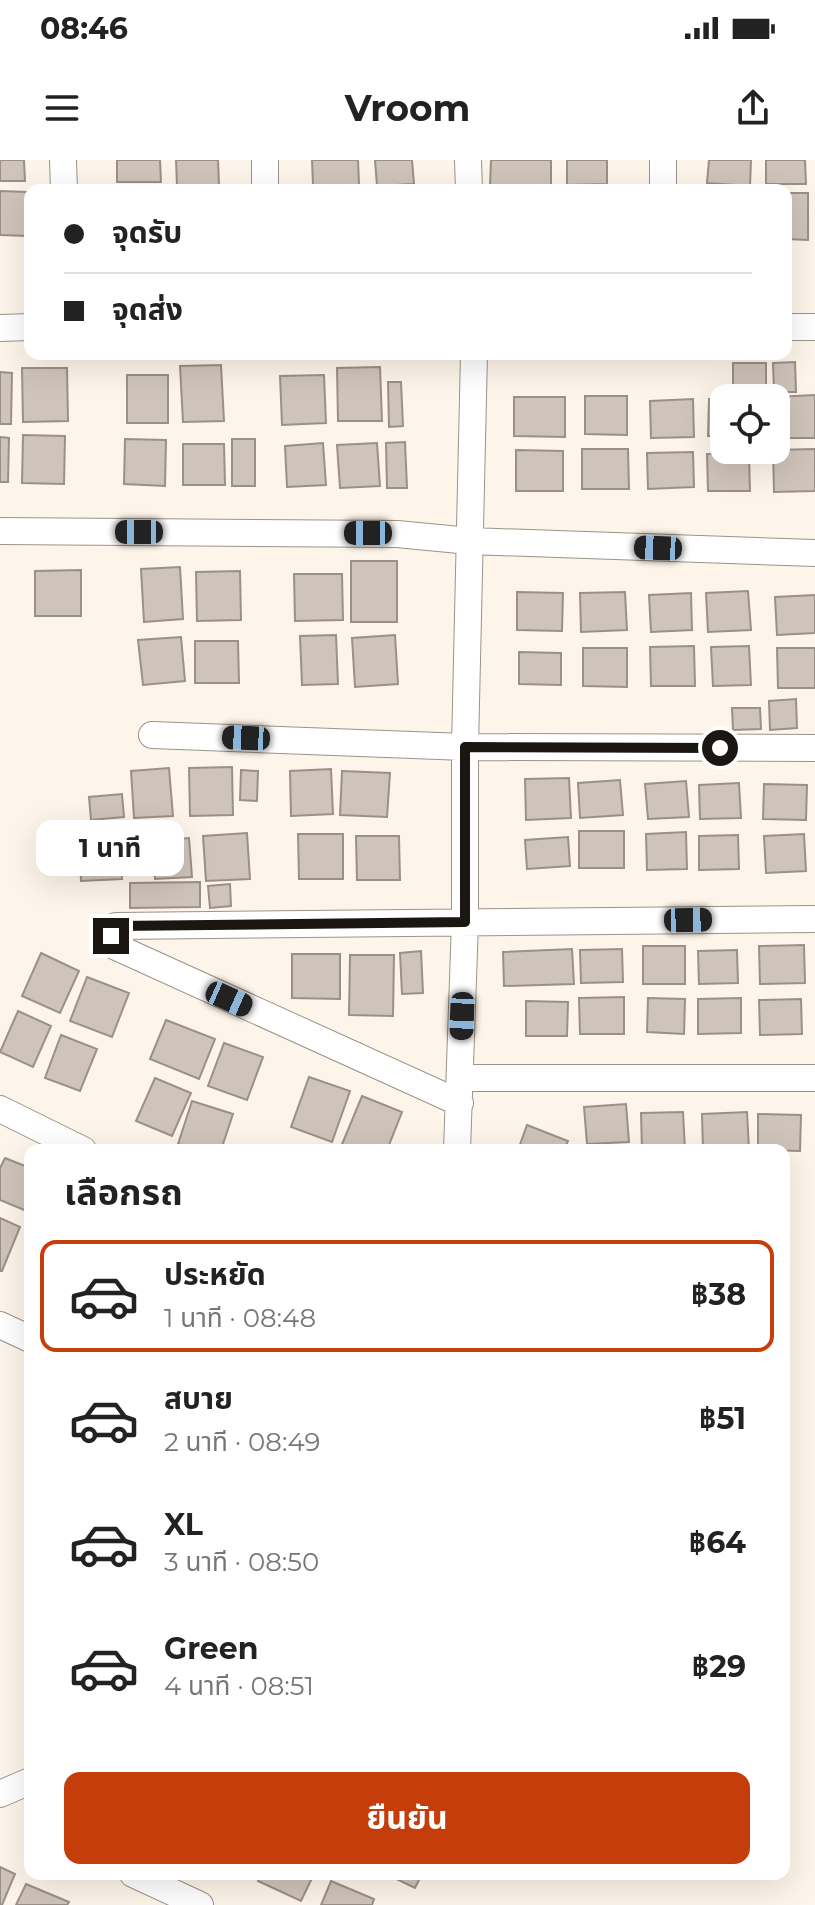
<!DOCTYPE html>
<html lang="th">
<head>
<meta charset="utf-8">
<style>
  :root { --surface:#fff; --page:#f6f6f6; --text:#222; --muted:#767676; --line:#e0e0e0; --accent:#c53d0b }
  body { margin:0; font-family:Montserrat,"Noto Sans Thai",sans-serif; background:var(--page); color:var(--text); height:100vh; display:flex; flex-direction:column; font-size:30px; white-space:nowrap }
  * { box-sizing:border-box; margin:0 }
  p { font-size:26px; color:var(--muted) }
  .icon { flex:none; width:44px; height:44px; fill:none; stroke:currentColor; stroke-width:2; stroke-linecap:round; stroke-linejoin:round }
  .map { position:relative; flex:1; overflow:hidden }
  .details { position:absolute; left:24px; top:984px; width:766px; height:736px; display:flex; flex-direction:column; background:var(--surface); border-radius:16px; box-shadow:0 8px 32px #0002 }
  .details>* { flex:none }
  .top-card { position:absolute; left:24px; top:24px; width:768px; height:176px; border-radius:16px; box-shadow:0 8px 32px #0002; display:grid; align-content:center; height:176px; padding:0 40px; background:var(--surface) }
  .buttons { position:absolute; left:710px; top:224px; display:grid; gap:16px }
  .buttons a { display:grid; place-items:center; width:80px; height:80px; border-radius:16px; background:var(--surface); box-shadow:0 8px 32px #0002; font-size:40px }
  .end { position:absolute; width:36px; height:36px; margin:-18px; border:10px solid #1a1713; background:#fff; box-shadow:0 0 0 4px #fff }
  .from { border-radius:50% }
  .bubble { position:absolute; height:56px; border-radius:16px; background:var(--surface); box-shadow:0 8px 32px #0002; font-size:26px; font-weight:700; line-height:56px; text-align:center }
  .car { position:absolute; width:24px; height:48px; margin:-24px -12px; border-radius:10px; box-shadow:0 0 6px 2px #0007; background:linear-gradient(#222 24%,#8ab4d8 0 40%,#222 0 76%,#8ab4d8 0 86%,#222 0) }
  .top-card b { display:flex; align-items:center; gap:28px; height:76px; font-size:30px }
  .top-card b+b { border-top:2px solid var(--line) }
  .top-card i { width:20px; height:20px; background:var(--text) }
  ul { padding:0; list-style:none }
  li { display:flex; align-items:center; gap:24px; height:112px; margin:0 16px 12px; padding:0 24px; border:4px solid transparent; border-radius:16px }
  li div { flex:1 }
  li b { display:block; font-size:30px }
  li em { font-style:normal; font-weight:700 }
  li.selected { border-color:var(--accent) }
  li>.icon { width:72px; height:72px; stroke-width:1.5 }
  h2 { padding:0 40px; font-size:36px; line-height:96px }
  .primary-button { display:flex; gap:16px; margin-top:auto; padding:16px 40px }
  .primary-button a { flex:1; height:92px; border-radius:16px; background:var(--accent); color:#fff; font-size:32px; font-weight:700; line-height:92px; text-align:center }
  .status { display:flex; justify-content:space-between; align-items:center; height:56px; padding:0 40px; background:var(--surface); direction:ltr }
  .status svg { height:22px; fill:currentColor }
  header { display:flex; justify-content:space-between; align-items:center; height:104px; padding:0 40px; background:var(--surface); font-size:36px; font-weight:700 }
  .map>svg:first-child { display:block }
  .building { fill:#cfc4ba; stroke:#9b9088; stroke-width:2 }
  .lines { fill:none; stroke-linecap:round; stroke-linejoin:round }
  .minor-casing { stroke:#9b9388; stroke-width:28 }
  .minor { stroke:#fff; stroke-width:26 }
  .route { stroke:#1a1713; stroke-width:10 }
</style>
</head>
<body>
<div class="status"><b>08:46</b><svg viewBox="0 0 49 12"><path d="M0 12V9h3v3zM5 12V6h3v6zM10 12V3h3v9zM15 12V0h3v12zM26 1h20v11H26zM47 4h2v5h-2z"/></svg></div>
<header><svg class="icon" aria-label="menu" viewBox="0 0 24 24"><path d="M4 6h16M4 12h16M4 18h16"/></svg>Vroom<svg class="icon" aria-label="share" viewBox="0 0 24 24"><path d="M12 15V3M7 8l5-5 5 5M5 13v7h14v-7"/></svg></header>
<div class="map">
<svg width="815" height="1745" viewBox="0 0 815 1745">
  <rect width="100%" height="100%" fill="#fef5ea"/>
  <path class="building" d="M0,0h24l1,21h-25z
    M117,0h43l1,22h-44z
    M176,0h42l1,25 -42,1z
    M312,0h46l1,25h-46z
    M375,0h37l2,24 -37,2z
    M491,0h60v26l-61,-1z
    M567,0h40v24l-40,1z
    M709,0h42l-1,26 -43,-3z
    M766,0h39l1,24h-40z
    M0,31l27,1v44l-27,-1z
    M786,33h22v47l-22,-1z
    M795,202l1,30h-22l-1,-29z
    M733,203h33v32h-33z
    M221,205l3,56 -41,1 -3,-56z
    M380,207l2,54h-44l-1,-53z
    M22,208h45l1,53 -45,1z
    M0,212l12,1 -1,51h-11z
    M127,215h41v48h-41z
    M324,215l2,48 -44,2 -2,-49z
    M388,222h13l2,44 -14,1z
    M815,235v43h-39v-40l-2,-1z
    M585,236h42v39l-42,-1z
    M514,237h51v40l-51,-1z
    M693,239l1,38 -43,1 -1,-37z
    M709,239l15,1v36h-16z
    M23,275l42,1 -1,48 -42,-1z
    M0,277l9,1 -1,44h-8z
    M125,279l41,1 -1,46 -41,-2z
    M232,279h23v47h-23z
    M405,282l2,46h-20l-1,-45z
    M323,283l3,42 -39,2 -2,-41z
    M377,283l3,43 -40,2 -3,-43z
    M183,284h41l1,41h-42z
    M582,289h46l1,40h-47z
    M815,289v42l-41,1 -1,-42z
    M516,290l47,1v40h-47z
    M693,292l1,35 -46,2 -1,-36z
    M707,294h42l1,37h-42z
    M351,401h46v61h-46z
    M180,407l3,52 -39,3 -3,-53z
    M81,410v46h-46v-45z
    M240,411l1,49 -44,1 -1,-49z
    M294,414h48l1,46 -48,1z
    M748,431l3,39 -43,2 -2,-39z
    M517,432l46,1 -1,38 -45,-1z
    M625,432l2,38 -46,2 -1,-39z
    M691,433l1,37 -41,2 -2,-37z
    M815,435v38l-38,2 -2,-38z
    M336,475l2,49 -36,1 -2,-49z
    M395,475l3,49 -43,3 -3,-49z
    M181,477l4,44 -42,4 -5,-45z
    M195,481h43l1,42h-44z
    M694,486l1,40h-44l-1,-39z
    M749,486l2,39 -38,1 -2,-39z
    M583,488h44v39l-44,-1z
    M777,488h38v40h-37z
    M519,492l42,1v32l-42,-1z
    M796,539l1,29 -27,2 -1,-29z
    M732,548h28l1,21 -28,1z
    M232,607l1,48 -43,1 -1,-48z
    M169,608l4,48 -39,2 -3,-47z
    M331,609l2,45 -42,2 -1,-45z
    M241,610l17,1 -1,30 -17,-1z
    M342,611l48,2 -3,44 -47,-2z
    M569,618l2,40 -45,2 -1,-41z
    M620,620l3,35 -43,3 -2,-35z
    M686,621l3,36 -41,2 -3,-35z
    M739,623l2,35 -41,1 -1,-34z
    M764,624l43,1 -1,35 -43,-1z
    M122,634l2,23 -33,3 -2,-23z
    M579,671h45v37h-45z
    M686,672l1,37 -40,1 -1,-36z
    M247,673l3,46 -44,2 -3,-45z
    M298,674h45v45h-44z
    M804,674l2,37 -40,2 -2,-37z
    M738,675l1,34 -40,1v-34z
    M356,676h43l1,44h-43z
    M568,677l2,29 -43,3 -2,-29z
    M189,678l3,39 -37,2 -3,-38z
    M120,682l2,37 -41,2 -2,-37z
    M200,722v25l-70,1v-25z
    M230,724l1,22 -21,2 -2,-22z
    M804,785l1,38 -45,1 -1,-38z
    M643,786h42v38h-42z
    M572,789l2,35 -70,2 -1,-34z
    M622,789l1,33 -42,1 -1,-33z
    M737,790l1,33 -39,1 -1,-33z
    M421,791l2,42 -21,1 -2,-41z
    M41,793l38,18 -19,42 -38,-17z
    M292,794h48v45l-48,-1z
    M350,795h44l-1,61 -44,-1z
    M87,817l42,16 -17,44 -42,-16z
    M624,837v37h-44l-1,-36z
    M648,838l37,1 -1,35 -37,-2z
    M741,838v35l-43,1v-35z
    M801,839l1,35 -42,1 -1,-35z
    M526,841l42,1 -1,34h-41z
    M18,851l33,15 -18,41 -33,-15z
    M166,860l49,19 -16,40 -49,-20z
    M61,875l36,14 -17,42 -35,-13z
    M224,883l39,14 -16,43 -39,-14z
    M309,917l41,14 -18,51 -41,-15z
    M155,918l36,15 -19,43 -36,-15z
    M362,936l40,16 -15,38 -47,-1z
    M192,941l41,13 -12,36h-23l-20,-6z
    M626,944l3,38 -42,2 -3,-37z
    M683,952l2,38h-43l-1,-37z
    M747,952l2,37 -46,1 -1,-36z
    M758,954l43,1 -1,36 -42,-1z
    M527,965l41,16 -4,9h-46z
    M5,998l25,10 -1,44 -29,-12v-32z
    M0,1058l20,9 -18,44h-2z
    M0,1707l15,7 -13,31h-2z
    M262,1714h52l-13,27 -43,-20z
    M386,1714h36l-7,14z
    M331,1721l43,18 -2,6h-51z
    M26,1724l43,18 -2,3h-51z"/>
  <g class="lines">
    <defs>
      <path id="minor" d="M63,0l1,30
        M265,0v30
        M468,0l1,30
        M663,30v-30
        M786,167h29
        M0,168l30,-1
        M0,371l397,3 73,7 345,12
        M152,575l313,12 350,1
        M460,918h355
        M460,943l-346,-157 -3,-10 5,-10 699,-7
        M0,949l83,41
        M457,990l8,-228v-175l9,-393
        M0,1165l30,14
        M0,1634l30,-13
        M133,1714l67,31"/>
    </defs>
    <use href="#minor" class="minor-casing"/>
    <use href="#minor" class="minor"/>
  </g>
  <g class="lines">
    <path class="route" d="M111,776l5,-10 349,-4v-175l255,1"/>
  </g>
</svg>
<div class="buttons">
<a><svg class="icon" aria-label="locate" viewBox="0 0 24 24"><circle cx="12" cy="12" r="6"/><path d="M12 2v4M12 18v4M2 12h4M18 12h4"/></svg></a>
</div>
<i class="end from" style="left:720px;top:588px"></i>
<i class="end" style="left:111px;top:776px"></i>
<div class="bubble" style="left:36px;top:660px;width:148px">1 นาที</div>
<i class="car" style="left:139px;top:372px;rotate:270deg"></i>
<i class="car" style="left:368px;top:373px;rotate:270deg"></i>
<i class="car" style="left:658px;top:388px;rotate:272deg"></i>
<i class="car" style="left:246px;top:578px;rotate:272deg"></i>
<i class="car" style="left:688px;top:760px;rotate:89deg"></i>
<i class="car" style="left:229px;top:839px;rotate:114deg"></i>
<i class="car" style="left:462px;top:856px;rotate:182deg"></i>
<div class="top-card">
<b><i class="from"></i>จุดรับ</b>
<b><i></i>จุดส่ง</b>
</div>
<section class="details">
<h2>เลือกรถ</h2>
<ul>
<li class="selected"><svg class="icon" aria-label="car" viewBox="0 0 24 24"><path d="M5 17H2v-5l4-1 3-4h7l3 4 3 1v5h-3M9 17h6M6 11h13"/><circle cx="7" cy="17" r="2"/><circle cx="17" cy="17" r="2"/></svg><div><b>ประหยัด</b><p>1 นาที · 08:48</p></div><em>฿38</em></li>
<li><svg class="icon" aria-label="car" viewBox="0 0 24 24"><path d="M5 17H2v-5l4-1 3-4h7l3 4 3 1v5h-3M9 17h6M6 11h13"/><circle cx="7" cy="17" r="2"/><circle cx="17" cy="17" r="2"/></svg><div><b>สบาย</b><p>2 นาที · 08:49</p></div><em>฿51</em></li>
<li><svg class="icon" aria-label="car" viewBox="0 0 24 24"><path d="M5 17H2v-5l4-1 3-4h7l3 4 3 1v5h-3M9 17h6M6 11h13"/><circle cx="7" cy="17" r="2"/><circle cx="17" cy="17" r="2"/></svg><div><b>XL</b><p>3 นาที · 08:50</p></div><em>฿64</em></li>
<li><svg class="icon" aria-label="car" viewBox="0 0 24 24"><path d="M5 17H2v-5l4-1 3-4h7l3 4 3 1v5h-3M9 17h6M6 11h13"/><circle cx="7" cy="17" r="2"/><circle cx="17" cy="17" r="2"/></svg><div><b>Green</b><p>4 นาที · 08:51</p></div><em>฿29</em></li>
</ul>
<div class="primary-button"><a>ยืนยัน</a></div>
</section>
</div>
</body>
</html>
